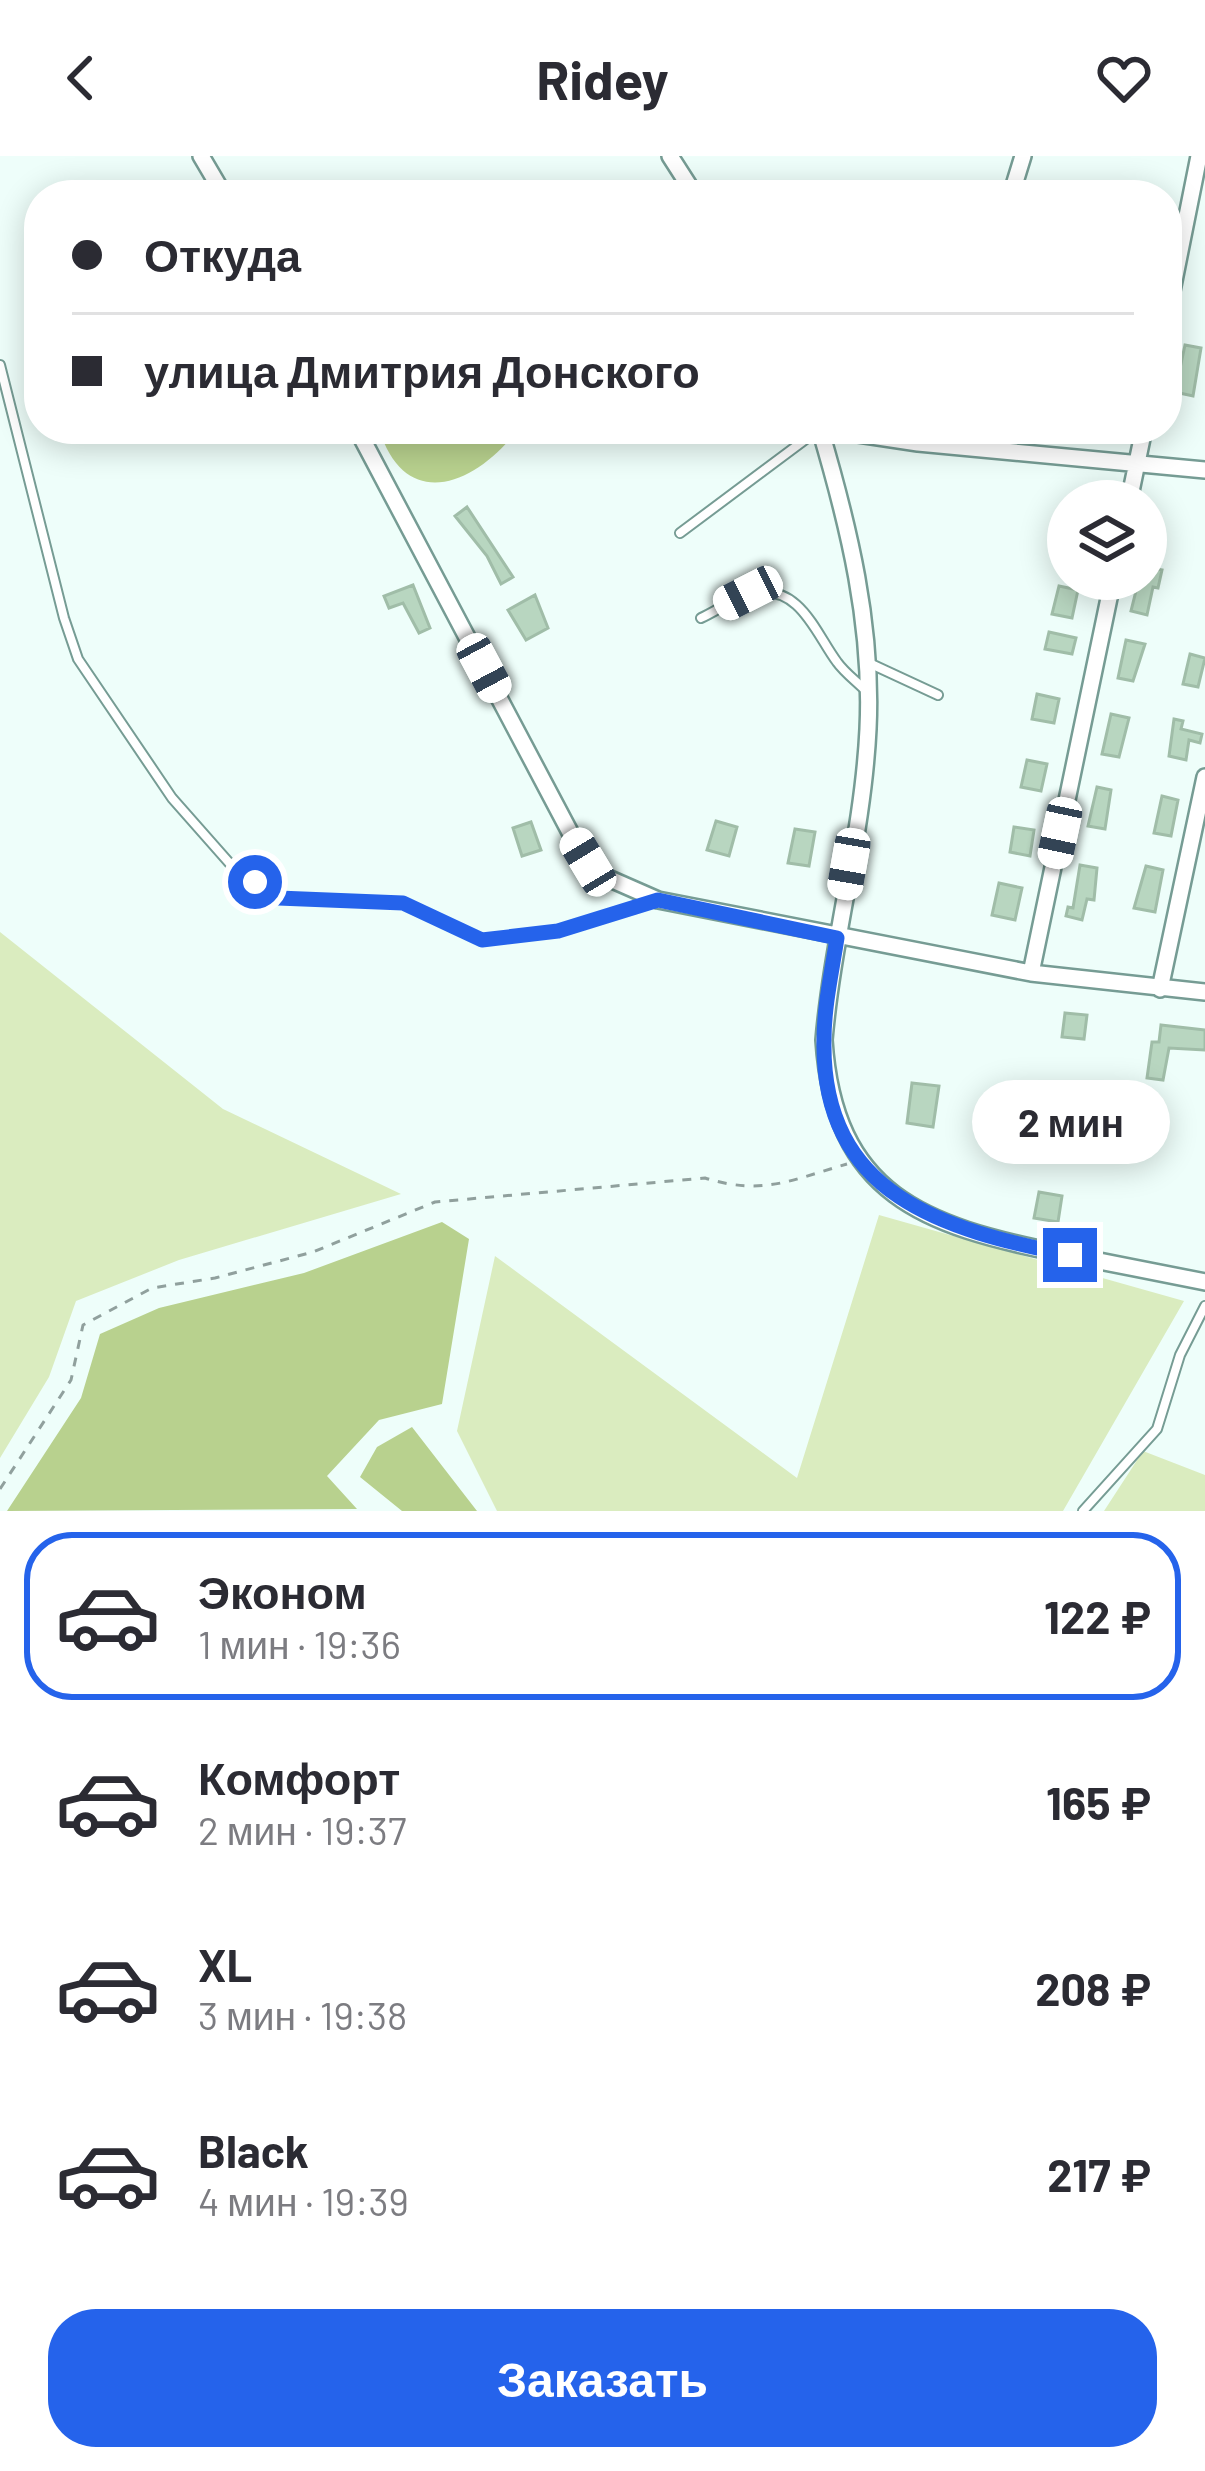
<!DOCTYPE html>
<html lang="ru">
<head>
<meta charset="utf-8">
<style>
  :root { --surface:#fff; --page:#f2f2f3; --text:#2b2b33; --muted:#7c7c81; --line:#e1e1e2; --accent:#2563eb }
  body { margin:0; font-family:Barlow,sans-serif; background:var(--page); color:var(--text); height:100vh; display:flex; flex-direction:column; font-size:45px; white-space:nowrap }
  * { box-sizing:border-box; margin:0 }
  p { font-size:39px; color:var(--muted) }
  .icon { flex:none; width:66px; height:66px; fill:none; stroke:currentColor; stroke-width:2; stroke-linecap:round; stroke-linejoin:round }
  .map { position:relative; height:1355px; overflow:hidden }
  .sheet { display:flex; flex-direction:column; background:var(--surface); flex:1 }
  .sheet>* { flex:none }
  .hud { position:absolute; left:24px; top:24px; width:1158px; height:264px; border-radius:48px; box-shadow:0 6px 30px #0003; display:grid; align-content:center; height:264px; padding:0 48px; background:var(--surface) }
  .tools { position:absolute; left:1047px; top:324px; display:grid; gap:24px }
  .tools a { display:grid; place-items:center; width:120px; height:120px; border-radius:50%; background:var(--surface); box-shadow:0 6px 30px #0003; font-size:60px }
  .end { position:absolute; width:54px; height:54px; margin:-27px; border:15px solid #2563eb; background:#fff; box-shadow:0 0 0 6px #fff }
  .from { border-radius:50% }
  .bubble { position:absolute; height:84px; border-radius:42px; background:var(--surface); box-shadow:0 6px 30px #0003; font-size:39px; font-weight:700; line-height:84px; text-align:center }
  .car { position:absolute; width:36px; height:72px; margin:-36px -18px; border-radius:15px; box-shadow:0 0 9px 3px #0007; background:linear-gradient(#fff 24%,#345 0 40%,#fff 0 76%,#345 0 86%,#fff 0) }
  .hud b { display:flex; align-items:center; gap:42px; height:114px; font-size:45px }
  .hud b+b { border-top:3px solid var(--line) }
  .hud i { width:30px; height:30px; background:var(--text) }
  ul { padding:21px 0 0; list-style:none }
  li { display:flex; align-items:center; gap:36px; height:168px; margin:0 24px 18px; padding:0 24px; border:6px solid transparent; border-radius:48px }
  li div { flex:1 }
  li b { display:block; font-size:45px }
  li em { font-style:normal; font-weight:700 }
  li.on { border-color:var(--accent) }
  li>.icon { width:108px; height:108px; stroke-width:1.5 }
  .cta { display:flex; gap:24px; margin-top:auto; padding:24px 48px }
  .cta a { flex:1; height:138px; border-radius:48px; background:var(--accent); color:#fff; font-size:48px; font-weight:700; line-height:138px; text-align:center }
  header { display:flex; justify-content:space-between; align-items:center; height:156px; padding:0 48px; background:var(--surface); font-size:54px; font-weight:700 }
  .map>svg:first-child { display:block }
  .green { fill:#daecbf }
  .forest { fill:#b8d18e }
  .building { fill:#b8d6c0; stroke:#a0bda8; stroke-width:3 }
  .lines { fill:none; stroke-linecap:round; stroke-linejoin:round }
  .service-casing { stroke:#769c94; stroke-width:12 }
  .minor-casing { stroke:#769c94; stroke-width:20 }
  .path { stroke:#90a09d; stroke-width:3; stroke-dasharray:9 9; stroke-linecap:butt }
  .service { stroke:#fff; stroke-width:8 }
  .minor { stroke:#fff; stroke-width:15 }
  .route { stroke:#2563eb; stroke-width:15 }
</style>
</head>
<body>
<header><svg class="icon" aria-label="back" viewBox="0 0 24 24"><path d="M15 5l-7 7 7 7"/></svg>Ridey<svg class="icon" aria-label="heart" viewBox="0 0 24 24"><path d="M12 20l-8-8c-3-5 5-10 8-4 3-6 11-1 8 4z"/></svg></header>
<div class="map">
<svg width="1205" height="1355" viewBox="0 0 1205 1355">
  <rect width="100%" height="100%" fill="#eefefa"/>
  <path class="green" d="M0,776l223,177 178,85 -222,66 -103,41 -27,76 -49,81z
    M879,1059l305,86 -121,210h-566l-40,-80 38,-175 302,222z
    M1143,1295l62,24v36h-101z"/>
  <path class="forest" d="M379,273h139c-41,55 -112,86 -139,0z
    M442,1066l27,17 -27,165 -63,16 -52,56 30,33 -350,2 74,-113 19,-64 59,-26 145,-35z
    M412,1271l65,84h-75l-42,-34 17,-30z"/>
  <path class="building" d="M1185,189l16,3 -8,48 -18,-4z
    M467,351l46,70 -12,7 -14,-28 -32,-40z
    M1146,411l16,3 -4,18 -5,-1 -6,28 -16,-4 8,-32h7z
    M413,429l17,43 -11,5 -16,-30 -14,5 -5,-12z
    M1059,430l19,4 -6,28 -20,-4z
    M535,439l13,33 -22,12 -18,-30z
    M1049,476l27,6 -4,16 -27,-5z
    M1126,484l19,4 -12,37 -15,-3z
    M1190,498l15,4 -7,29 -15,-3z
    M1037,538l22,5 -5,24 -22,-4z
    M1111,558l18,4 -10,39 -17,-3z
    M1174,563l9,2 -2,8 21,5 -2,9 -11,-3 -3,20 -17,-4z
    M1027,604l20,4 -6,27 -20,-4z
    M1097,631l14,3 -6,39 -17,-3z
    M1162,640l16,4 -7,36 -17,-3z
    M716,665l21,6 -8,29 -22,-6z
    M531,666l10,28 -19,6 -9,-28z
    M1014,671l20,3 -4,26 -20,-4z
    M795,673l20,3 -6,34 -21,-3z
    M1080,709l17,3 -3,32 -7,-1 -5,21 -16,-4 2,-9 5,1z
    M1146,710l17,4 -8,42 -21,-4z
    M999,727l23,5 -7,32 -23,-5z
    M1065,857l22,2 -3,24 -22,-2z
    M1161,869l44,5v20l-36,-2 -6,32 -16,-2 5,-36h7z
    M912,927l27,3 -6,41 -26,-4z
    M1039,1036l23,4 -4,26 -24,-4z"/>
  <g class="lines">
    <defs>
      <path id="service" d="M0,209l64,253 14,41 94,139 60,68 45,32 126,5 79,37 76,-9 93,-29
        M680,377l138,-103
        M701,462c17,-8 35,-21 53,-25 46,-9 62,41 83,69 7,10 19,19 28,28
        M869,507l69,32
        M1083,1355l74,-82 23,-74 25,-49"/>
      <path id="minor" d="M201,0l23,39
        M670,0l25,39
        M1011,39l12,-39
        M1167,160l32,-160
        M357,273l215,407 29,39 57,25 373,73 174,19
        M820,273c29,98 53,197 48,300 -5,105 -35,207 -44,311 10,155 100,186 235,213 49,10 97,19 146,29
        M825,273l93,14 287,27
        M1129,345l15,-72
        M1031,817l82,-394
        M1160,833l45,-212"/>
    </defs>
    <use href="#service" class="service-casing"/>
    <use href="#minor" class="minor-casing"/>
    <path class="path" d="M0,1333l71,-109 12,-55 69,-37 63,-10 98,-26 122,-50 270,-24c58,18 86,2 142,-14"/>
    <use href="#service" class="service"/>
    <use href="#minor" class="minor"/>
  </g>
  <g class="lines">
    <path class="route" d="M255,726l23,16 125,5 79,37 76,-9 100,-31 179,38c-5,33 -13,68 -13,102 -3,156 121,190 246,215"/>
  </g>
</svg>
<div class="tools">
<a><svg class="icon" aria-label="layers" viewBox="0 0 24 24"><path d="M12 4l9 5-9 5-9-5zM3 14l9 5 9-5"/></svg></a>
</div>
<i class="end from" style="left:255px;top:726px"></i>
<i class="end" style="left:1070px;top:1099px"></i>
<div class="bubble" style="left:972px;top:924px;width:198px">2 мин</div>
<i class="car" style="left:748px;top:437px;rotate:243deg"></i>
<i class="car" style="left:484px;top:512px;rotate:152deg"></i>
<i class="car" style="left:1060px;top:677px;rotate:192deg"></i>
<i class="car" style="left:588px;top:706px;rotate:329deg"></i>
<i class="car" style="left:849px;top:708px;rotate:190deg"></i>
<div class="hud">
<b><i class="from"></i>Откуда</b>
<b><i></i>улица Дмитрия Донского</b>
</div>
</div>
<section class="sheet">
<ul>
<li class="on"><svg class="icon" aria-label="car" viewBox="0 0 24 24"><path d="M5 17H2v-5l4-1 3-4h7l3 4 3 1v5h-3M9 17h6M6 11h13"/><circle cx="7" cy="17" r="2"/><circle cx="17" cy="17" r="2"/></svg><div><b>Эконом</b><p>1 мин · 19:36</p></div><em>122 ₽</em></li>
<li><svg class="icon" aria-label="car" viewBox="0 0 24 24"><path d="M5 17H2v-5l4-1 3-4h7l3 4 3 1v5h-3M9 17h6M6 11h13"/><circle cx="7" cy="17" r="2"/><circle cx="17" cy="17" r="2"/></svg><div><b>Комфорт</b><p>2 мин · 19:37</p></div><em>165 ₽</em></li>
<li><svg class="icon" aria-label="car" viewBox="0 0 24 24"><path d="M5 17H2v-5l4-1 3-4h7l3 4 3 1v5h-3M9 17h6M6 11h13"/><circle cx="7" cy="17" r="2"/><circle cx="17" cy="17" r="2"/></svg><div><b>XL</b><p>3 мин · 19:38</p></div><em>208 ₽</em></li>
<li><svg class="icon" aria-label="car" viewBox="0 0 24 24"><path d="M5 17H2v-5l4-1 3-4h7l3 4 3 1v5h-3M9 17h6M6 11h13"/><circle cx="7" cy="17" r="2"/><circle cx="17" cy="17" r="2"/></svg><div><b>Black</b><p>4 мин · 19:39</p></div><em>217 ₽</em></li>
</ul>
<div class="cta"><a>Заказать</a></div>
</section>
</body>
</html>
